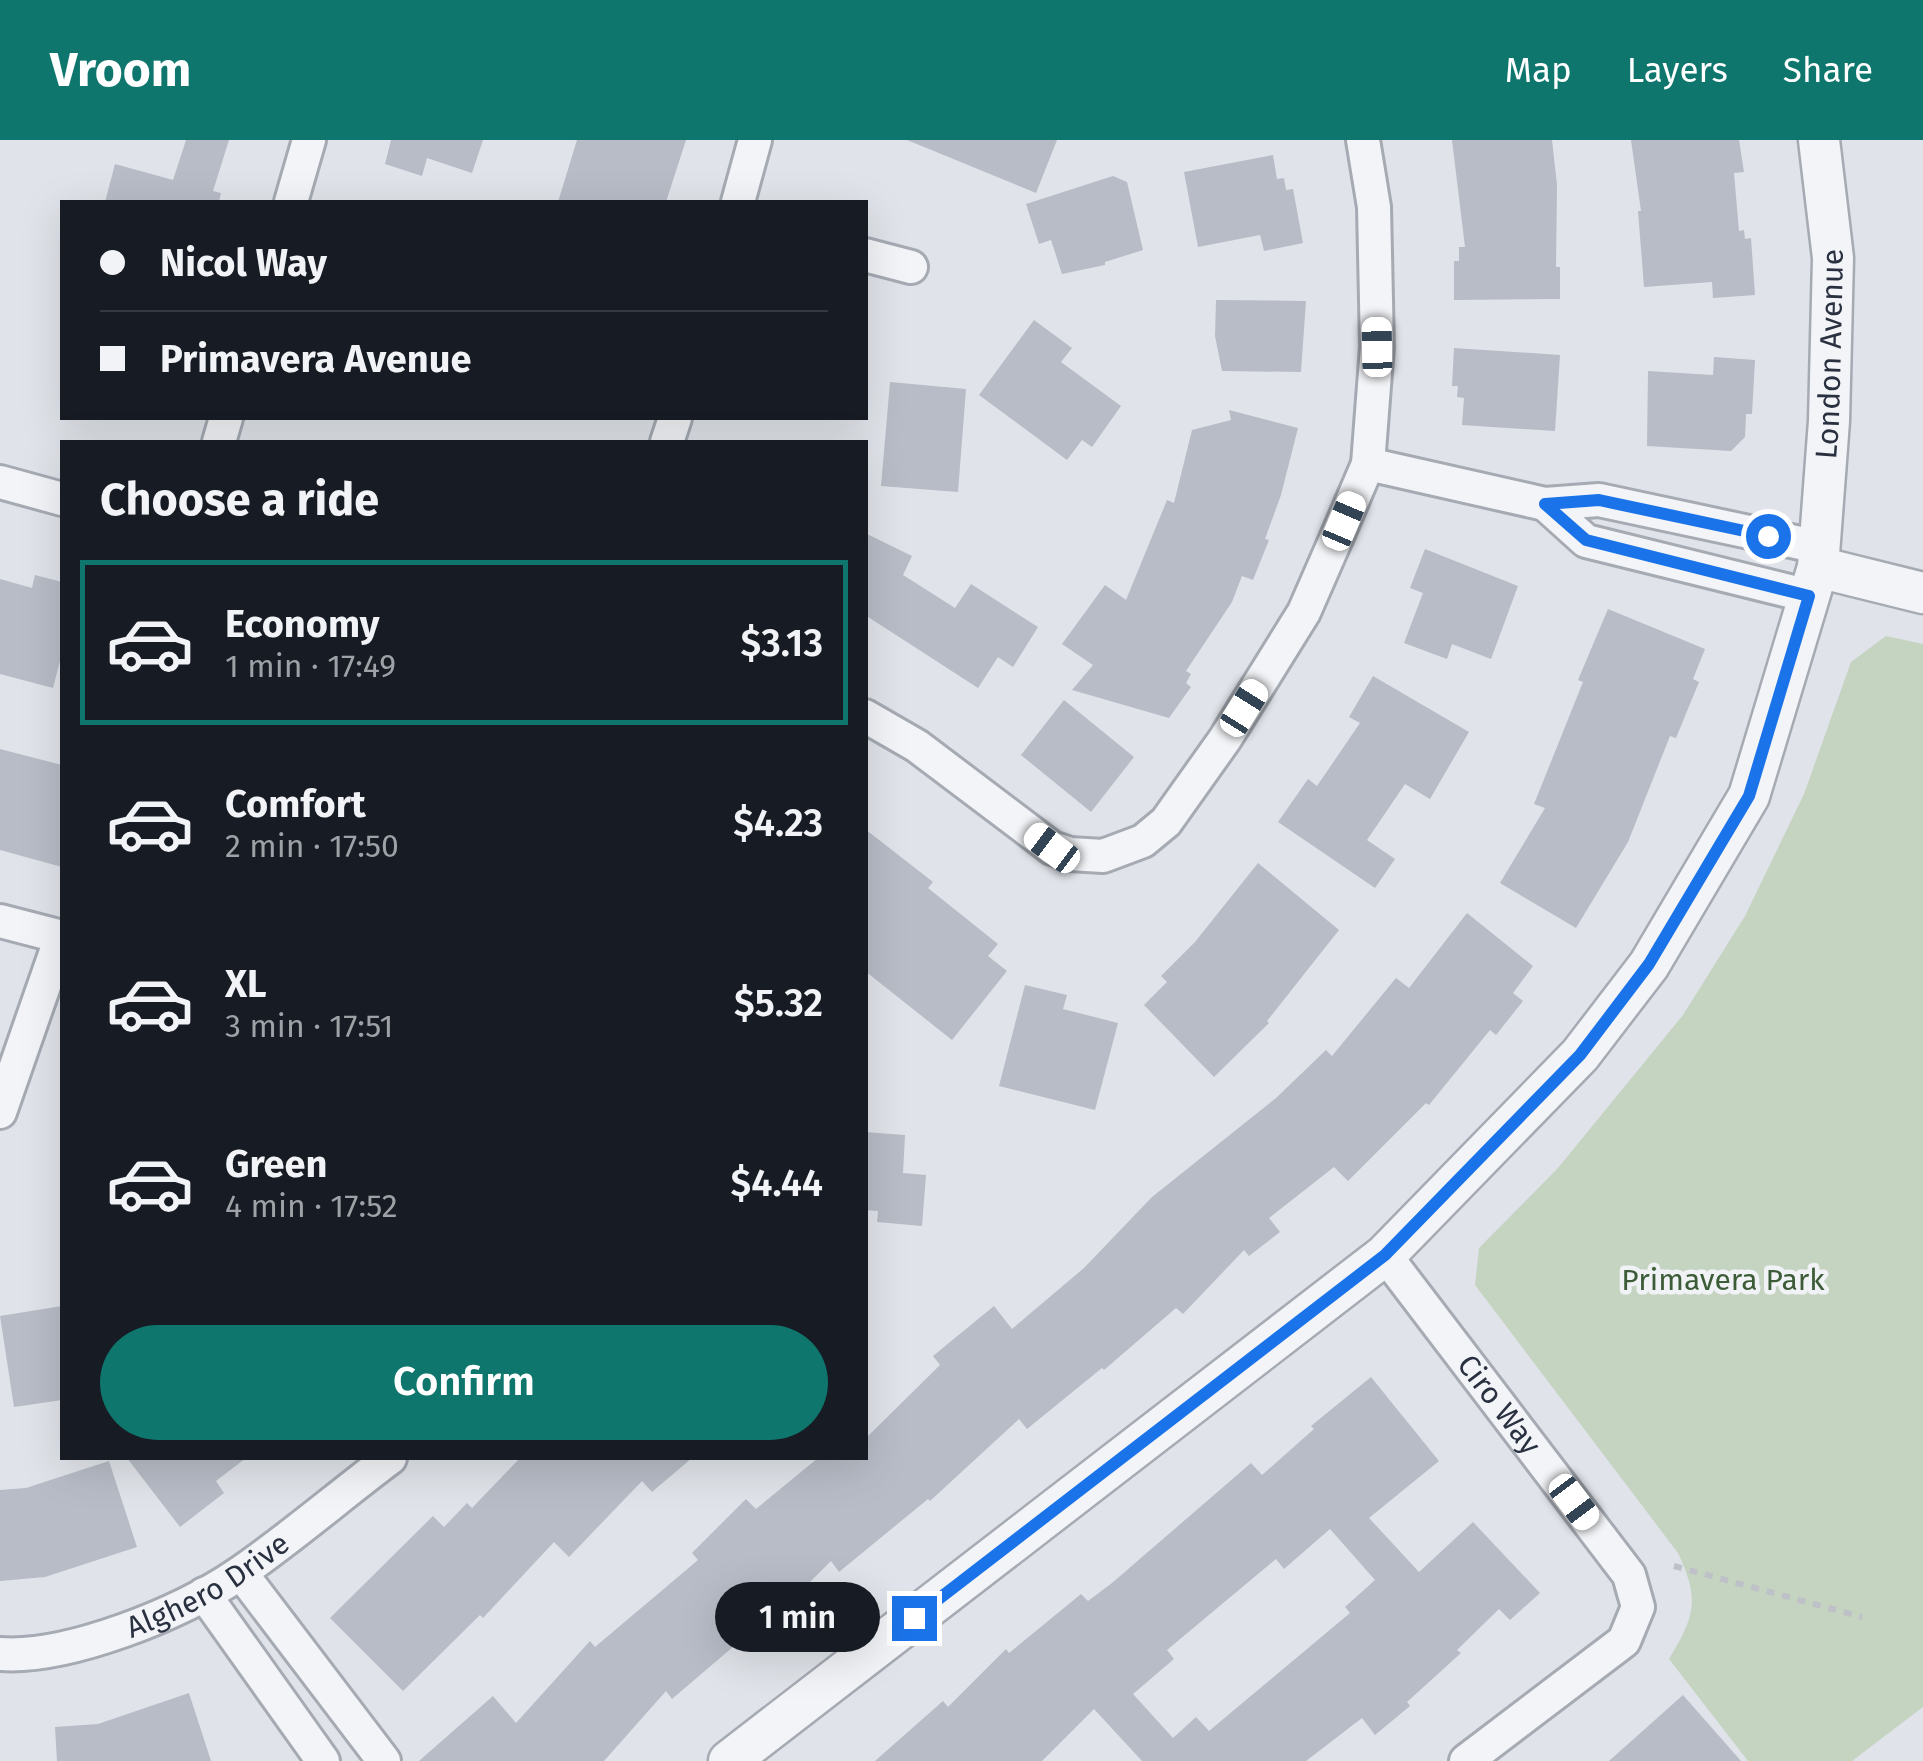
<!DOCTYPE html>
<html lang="en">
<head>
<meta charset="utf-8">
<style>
  :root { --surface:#171b24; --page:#20242c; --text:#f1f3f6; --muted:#9ea1a6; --line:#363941; --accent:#0f766e }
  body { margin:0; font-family:"Fira Sans",sans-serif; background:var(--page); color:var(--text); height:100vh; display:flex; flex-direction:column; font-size:38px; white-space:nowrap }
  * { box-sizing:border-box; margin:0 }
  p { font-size:32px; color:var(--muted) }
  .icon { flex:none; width:55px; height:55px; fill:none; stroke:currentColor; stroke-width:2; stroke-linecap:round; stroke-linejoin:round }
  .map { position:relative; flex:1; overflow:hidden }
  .panel { position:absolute; left:60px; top:300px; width:808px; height:1020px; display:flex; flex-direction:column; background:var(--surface); border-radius:0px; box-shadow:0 10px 40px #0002 }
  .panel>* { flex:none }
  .banner { position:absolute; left:60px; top:60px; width:808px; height:220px; border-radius:0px; box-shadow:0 10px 40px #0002; display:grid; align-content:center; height:220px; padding:0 40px; background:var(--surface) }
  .end { position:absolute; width:45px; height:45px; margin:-22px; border:12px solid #1a73e8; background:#fff; box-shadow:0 0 0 5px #fff }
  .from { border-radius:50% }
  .bubble { position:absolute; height:70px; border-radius:35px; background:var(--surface); box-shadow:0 10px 40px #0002; font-size:32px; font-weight:600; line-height:70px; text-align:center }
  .car { position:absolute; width:30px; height:60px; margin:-30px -15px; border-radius:12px; box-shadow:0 0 8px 2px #0007; background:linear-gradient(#fff 24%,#345 0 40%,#fff 0 76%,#345 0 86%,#fff 0) }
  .banner b { display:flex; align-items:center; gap:35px; height:95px; font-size:38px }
  .banner b+b { border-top:2px solid var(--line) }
  .banner i { width:25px; height:25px; background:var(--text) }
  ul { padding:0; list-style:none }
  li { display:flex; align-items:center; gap:30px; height:165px; margin:0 20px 15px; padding:0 20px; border:5px solid transparent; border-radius:0px }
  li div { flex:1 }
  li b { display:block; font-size:38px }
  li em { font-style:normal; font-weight:600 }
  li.selected { border-color:var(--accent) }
  li>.icon { width:90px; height:90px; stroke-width:1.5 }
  h2 { padding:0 40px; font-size:45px; line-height:120px }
  .action { display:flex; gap:20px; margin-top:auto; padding:20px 40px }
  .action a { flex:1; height:115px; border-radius:60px; background:var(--accent); color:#fff; font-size:40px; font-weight:600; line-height:115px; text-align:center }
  header { display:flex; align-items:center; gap:60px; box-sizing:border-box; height:140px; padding:0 50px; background:var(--accent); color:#fff }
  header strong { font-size:48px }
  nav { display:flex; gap:55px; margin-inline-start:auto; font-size:35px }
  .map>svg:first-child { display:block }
  .green { fill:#c5d3c1 }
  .building { fill:#b7bcc6; fill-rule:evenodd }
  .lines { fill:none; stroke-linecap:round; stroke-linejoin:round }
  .minor-casing { stroke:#a5aab3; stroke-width:38 }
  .tertiary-casing { stroke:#a5aab3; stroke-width:45 }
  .path { stroke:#bec1c7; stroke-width:6; stroke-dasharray:8 8; stroke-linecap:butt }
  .minor { stroke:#f3f4f7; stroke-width:32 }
  .tertiary { stroke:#f3f4f7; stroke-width:40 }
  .route { stroke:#1a73e8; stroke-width:12 }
  .labels { text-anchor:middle; stroke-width:9; stroke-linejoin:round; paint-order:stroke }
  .street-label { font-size:30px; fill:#293040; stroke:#f0f2f6 }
  .park-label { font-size:30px; fill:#3b5c36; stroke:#f0f2f6 }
</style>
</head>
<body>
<header>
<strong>Vroom</strong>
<nav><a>Map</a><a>Layers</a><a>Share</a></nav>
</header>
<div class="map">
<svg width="1923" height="1621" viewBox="0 0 1923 1621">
  <rect width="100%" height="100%" fill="#e0e3e9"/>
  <path class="green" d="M1886,496l37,8v1063l-71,54h-104l-79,-102c26,-43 31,-59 9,-106l-203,-268 4,-37 79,-80 125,-153 62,-99 59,-122 47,-132z"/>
  <path class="building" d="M186,0h43l-16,51 8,2 -2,9h-114l10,-38 58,16z
    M391,0h92l-11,33 -45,-15 -5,18 -37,-12z
    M577,0h109l-20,62h-108z
    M907,0h150l-21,53z
    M1452,0h100l5,45 -1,82h4v32l-106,1v-39h5v-14h6z
    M1631,0h108l5,32 -10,1 5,58 5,-1 1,9 6,-1 4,57 -42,3 -1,-16 -68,5 -6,-76h3z
    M1273,15l4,24 7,-1 2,12 7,-1 10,54 -39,8 -4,-16 -62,12 -14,-75z
    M1113,36l14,6 16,68 -38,12v3l-43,9 -11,-34 -12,4 -13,-40z
    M1216,160l90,1 -5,71 -79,-1 -7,-35z
    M1034,180l38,28 -11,14 60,44 -29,41 -10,-7 -15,20 -88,-65z
    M1454,208l106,7 -5,76 -93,-6 2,-27 -7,-1 1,-11h-6z
    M1714,217l41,3 -3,54h-6l-1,23 -14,14 -84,-5 1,-75 65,4z
    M890,242l76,7 -8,103 -77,-6z
    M1229,270l69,18 -17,67 -16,44 4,1 -16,40 -11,-4 -10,26 -46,69 5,3 -5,9 5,4 -22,31 -97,-28 21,-25 -31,-21 43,-59 21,15 41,-100 7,3 18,-73 39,-10z
    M865,393l47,23 -9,19 52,33 16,-24 67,43 -25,40 -15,-10 -20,31 -113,-73z
    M1425,409l93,37 -27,73 -39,-15 -5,15 -43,-16 19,-50 -13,-5z
    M35,435l27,7v71l-9,35 -53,-14v-95l32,9z
    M1608,469l97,40 -12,30 6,3 -23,56 -6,-2 -42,106 -52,86 -76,-45 45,-75 -11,-4 49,-122 -5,-2z
    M1373,536l96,56 -39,67 -25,-15 -38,56 28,19 -20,29 -97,-66 30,-43 9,7 43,-63 -11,-6z
    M1064,560l70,57 -43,55 -70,-57z
    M0,609l62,16v102l-62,-17z
    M865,689l68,53 -5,6 70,56 -10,12 19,15 -55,69 -87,-69z
    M1258,723l81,67 -72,91 2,2 -55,54 -70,-72 23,-23 -6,-6 34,-34z
    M1467,773l66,53 -20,27 10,8 -27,34 -6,-5 -61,75 -3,-2 -78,78 -14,-14 -65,51 11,14 -31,24 -5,-6 -61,64 -7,-6 -72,62 -2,-2 -75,61 -8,-10 -89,82 -2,-2 -89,73 -8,-11 -66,66 -4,-4 -89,76 -6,-8 -62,70h-185l74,-65 23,27 74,-82 5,6 103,-87 -6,-7 54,-54 10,10 62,-51h47v-19l75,-74 -7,-9 61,-50 18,23 72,-61 68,-71 124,-99 50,-48 6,6 64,-78 13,10z
    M1025,845l42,10 -4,14 55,14 -23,87 -96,-24z
    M865,992l40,3 -2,38 23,2 -4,51 -45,-4 1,-11 -13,-1z
    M62,1166v94l-48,7 -14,-91z
    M1371,1237l68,84 -70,57 50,54 54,-50 67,71 -30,27 -11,-11 -42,41 4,3 -54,49 3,4 -35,29 -13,-17 -56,43h-164l-48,-52 -52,52h-167l68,-60 5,6 58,-58 3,4 72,-59 7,7 24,-18 139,-120 11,12 52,-46 -3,-3zM1330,1389l45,51 -30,27 5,6 -141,118 -13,-14 -23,21 -40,-44 41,-35 -7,-9 109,-91 8,10z
    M127,1318h119l-30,23 8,12 -44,34z
    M520,1318h172l-40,34 -10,-11 -73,76 -15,-15 -71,76 -3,-3 -77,76 -73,-73 103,-102 11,11 23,-24 5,5z
    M109,1321l28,86 -92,30 -45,4v-91l26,-2z
    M189,1553l22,68h-154l-2,-34 43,-3z
    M1683,1555l58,66h-132z"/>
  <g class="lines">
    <defs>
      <g id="minor">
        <path d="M291,62l18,-62"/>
        <path d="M738,62l17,-62"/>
        <path d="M865,115l46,12"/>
        <path d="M219,302l7,-24"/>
        <path d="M667,302l8,-24"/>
        <path d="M1368,324l177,40 54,-4 220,47"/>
        <path d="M0,342l62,17"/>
        <path d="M1545,364l41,37 223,55"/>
        <path d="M865,576l52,30 135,102 18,6 33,2 40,-15 23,-19 59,-83 79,-127 35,-80 29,-68 9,-117 -3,-140 -11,-67"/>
        <path d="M0,781l62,16"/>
        <path d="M0,972l61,-175"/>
        <path id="s1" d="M1385,1115l244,320 9,32 -14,34 -158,120"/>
        <path d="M241,1433l143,188"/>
        <path d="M204,1454l119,167"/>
        <path id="s2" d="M0,1514c67,5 182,-41 237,-79 53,-36 102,-79 153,-117"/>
      </g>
      <g id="tertiary">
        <path d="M1818,427l105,26"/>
        <path id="s3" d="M729,1621l656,-506 195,-200 69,-90 100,-169 69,-229 11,-146 4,-163 -14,-118"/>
      </g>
    </defs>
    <use href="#minor" class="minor-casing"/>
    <use href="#tertiary" class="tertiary-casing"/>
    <path class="path" d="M1674,1426l188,51"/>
    <use href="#minor" class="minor"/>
    <use href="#tertiary" class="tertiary"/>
  </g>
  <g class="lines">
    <path class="route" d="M914,1478l471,-363 195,-200 69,-91 100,-168 60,-200 -223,-56 -41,-36 54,-4 169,36"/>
  </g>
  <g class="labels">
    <g class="street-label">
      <text dy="10" stroke="none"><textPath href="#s3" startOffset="1870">London Avenue</textPath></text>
      <text dy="10" stroke="none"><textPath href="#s1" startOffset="188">Ciro Way</textPath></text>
      <text dy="10" stroke="none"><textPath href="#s2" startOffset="222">Alghero Drive</textPath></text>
    </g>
    <g class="park-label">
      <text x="1723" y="1150">Primavera Park</text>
    </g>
  </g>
</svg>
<i class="end from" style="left:1768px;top:396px"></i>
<i class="end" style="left:914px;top:1478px"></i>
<div class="bubble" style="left:715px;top:1442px;width:165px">1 min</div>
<i class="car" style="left:1377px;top:207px;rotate:359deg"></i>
<i class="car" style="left:1344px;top:381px;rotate:23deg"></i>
<i class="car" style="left:1244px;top:568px;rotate:32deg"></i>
<i class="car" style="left:1052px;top:708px;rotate:307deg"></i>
<i class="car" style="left:1574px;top:1362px;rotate:143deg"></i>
<div class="banner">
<b><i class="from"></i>Nicol Way</b>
<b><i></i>Primavera Avenue</b>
</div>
<section class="panel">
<h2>Choose a ride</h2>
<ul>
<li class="selected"><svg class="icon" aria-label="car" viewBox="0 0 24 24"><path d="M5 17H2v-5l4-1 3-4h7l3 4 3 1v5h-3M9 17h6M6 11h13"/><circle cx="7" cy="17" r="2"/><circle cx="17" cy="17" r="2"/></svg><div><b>Economy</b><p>1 min · 17:49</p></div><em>$3.13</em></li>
<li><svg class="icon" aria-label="car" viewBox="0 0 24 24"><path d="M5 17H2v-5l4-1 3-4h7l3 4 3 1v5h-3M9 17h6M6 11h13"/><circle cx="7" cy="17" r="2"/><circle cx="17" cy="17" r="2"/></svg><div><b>Comfort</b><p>2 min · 17:50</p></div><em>$4.23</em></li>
<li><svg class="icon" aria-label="car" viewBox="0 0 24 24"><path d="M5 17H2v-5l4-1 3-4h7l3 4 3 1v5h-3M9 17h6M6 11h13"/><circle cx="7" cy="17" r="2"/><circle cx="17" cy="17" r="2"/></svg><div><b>XL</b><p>3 min · 17:51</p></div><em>$5.32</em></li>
<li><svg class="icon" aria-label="car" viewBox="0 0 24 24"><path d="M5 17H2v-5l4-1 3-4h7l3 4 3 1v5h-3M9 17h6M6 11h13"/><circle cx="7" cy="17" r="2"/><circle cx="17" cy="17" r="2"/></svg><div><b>Green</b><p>4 min · 17:52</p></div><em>$4.44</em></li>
</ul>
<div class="action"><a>Confirm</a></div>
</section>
</div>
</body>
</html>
